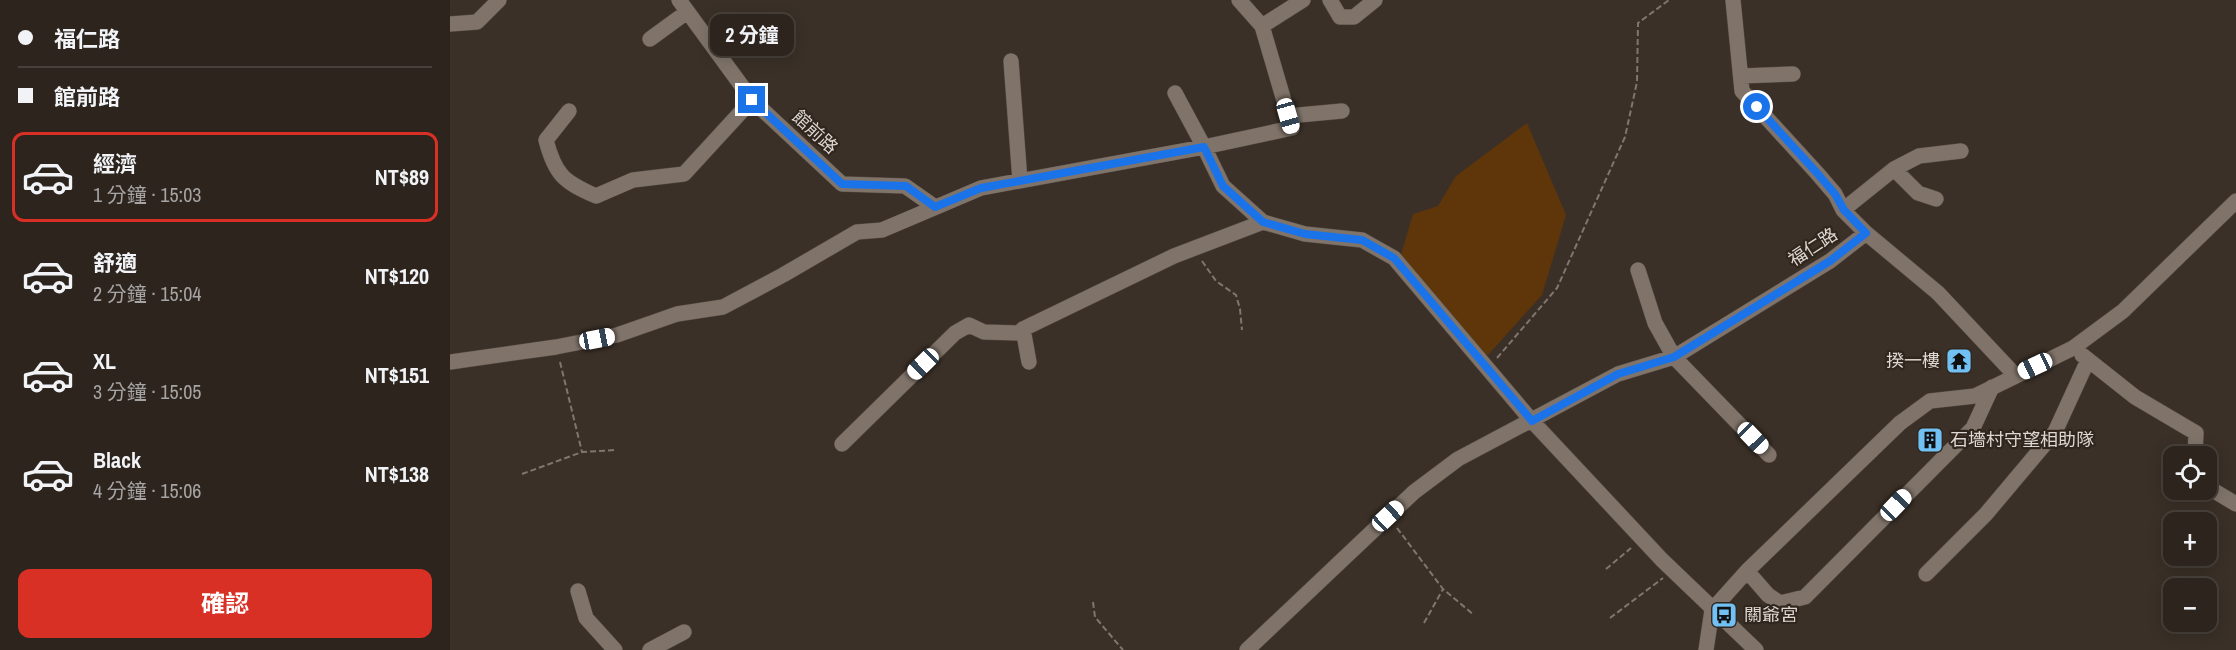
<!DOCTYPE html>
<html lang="zh-TW">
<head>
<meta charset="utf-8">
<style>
  :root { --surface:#2c241d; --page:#342c26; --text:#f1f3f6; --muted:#a6a4a4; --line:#48413b; --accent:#d93025 }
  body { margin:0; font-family:"Archivo Narrow","Noto Sans TC",sans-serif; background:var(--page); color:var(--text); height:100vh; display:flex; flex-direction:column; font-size:22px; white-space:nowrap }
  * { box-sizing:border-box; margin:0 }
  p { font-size:20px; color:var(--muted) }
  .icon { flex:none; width:33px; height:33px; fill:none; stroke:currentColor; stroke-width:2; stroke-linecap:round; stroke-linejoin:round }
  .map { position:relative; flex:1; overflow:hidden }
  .drawer { display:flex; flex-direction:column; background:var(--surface); width:450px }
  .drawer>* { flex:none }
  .top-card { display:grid; align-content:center; height:132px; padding:0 18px; background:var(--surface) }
  .controls { position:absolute; left:1713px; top:446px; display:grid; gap:12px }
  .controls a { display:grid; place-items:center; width:54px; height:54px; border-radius:12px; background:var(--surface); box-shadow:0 3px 15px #0003,0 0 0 2px var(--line); font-size:30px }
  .end { position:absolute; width:27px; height:27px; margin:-14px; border:8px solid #1a73e8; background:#fff; box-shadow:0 0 0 3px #fff }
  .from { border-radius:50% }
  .bubble { position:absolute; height:42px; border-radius:12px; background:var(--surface); box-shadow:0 3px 15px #0003,0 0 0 2px var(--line); font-size:20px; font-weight:700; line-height:42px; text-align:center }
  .car { position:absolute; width:18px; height:36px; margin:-18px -9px; border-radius:8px; box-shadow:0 0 4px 2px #0007; background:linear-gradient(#fff 24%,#345 0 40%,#fff 0 76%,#345 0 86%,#fff 0) }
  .top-card b { display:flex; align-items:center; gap:21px; height:57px; font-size:22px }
  .top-card b+b { border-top:2px solid var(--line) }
  .top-card i { width:15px; height:15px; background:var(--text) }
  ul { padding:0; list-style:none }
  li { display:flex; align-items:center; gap:18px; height:90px; margin:0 12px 9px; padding:0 6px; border:3px solid transparent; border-radius:12px }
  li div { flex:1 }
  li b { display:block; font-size:22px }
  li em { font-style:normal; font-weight:700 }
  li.active { border-color:var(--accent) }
  li>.icon { width:54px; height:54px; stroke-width:1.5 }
  .cta { display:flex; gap:12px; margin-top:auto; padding:12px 18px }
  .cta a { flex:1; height:69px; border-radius:12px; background:var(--accent); color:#fff; font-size:24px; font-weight:700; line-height:69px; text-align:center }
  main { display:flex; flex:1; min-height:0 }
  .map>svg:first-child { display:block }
  .green { fill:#5e360a }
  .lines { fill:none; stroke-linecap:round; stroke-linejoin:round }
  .minor-casing { stroke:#564d46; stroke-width:16 }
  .path { stroke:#7f766f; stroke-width:2; stroke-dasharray:6 3; stroke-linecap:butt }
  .minor { stroke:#80746a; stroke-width:15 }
  .route { stroke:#1a73e8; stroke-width:8 }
  .labels { text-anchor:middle; stroke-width:4.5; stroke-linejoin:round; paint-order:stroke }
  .street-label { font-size:18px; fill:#ded7d2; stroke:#30261d }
  .poi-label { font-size:18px; fill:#ded7d2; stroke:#30261d; text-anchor:start }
</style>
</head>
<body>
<main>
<section class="drawer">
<div class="top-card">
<b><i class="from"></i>福仁路</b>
<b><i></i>館前路</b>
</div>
<ul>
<li class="active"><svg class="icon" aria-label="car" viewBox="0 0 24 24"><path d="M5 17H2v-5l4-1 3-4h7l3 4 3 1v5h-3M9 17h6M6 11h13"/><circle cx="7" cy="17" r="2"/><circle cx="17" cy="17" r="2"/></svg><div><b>經濟</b><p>1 分鐘 · 15:03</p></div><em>NT$89</em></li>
<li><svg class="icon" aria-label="car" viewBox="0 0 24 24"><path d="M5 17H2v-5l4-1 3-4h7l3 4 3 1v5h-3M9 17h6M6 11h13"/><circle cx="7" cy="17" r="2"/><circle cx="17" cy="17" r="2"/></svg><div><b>舒適</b><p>2 分鐘 · 15:04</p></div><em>NT$120</em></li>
<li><svg class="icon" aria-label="car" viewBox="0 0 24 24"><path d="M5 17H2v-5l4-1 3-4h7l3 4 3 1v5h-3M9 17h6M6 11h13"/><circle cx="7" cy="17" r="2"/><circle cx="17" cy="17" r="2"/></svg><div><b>XL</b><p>3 分鐘 · 15:05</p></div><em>NT$151</em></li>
<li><svg class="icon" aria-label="car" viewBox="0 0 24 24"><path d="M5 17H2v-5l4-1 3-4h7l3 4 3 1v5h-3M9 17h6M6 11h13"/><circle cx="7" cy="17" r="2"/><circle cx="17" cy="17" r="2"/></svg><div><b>Black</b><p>4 分鐘 · 15:06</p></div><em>NT$138</em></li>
</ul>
<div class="cta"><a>確認</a></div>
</section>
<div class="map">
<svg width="1786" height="650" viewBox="0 0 1786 650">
  <rect width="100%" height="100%" fill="#3a3027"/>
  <path class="green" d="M1077,123l39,92 -24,80 -54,60 -12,-5 -76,-92 13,-44 25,-8 18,-30z"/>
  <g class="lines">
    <defs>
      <path id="minor" d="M229,0l73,100 90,84 63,2 30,21
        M789,0l23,26 30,102 -88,19 19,39 40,36 42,12 57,6 32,18 138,163 130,139 94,90
        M880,0l10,17h14l21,-17
        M0,24l27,-2 22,-22
        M812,26l41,-26
        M200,39l37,-27
        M561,61l9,120
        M1291,76l52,-2
        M119,111l-23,29c9,35 18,42 50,56l37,-16 51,-6 68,-74
        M838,116l54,-5
        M1444,169l24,24 18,6
        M1393,210l51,-41 25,-13 42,-5
        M1416,233l72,60 77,82
        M1188,270l17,53 19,34 95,98
        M573,329l6,33
        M1632,355l53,42 61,36 -1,23
        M0,362l106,-15 61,-12 60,-21 46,-7 60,-32 74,-43 25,-2 99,-42 223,-41 -29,-54
        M392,444l113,-111 14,-8 15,7 35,1 4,-4 151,-73 89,-34
        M1756,486l30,18
        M1297,571l21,24 12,8 25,-6 168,-169 19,-41
        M1476,574l60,-60 69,-82 33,-72
        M128,591l8,27 29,32
        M200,650l34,-18
        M797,650l167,-158 44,-33 160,-85 56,-17 156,-96 36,-28 -23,-23 -8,-16 -18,-21 -75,-82 -9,-91
        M1256,650l6,-40 35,-39 153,-148 30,-22 45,-5 98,-48 50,-37 113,-110"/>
    </defs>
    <use href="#minor" class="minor-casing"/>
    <path class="path" d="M752,261l14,20 20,14 4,14 2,21
      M1047,358l60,-70 68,-151 12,-55 1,-59 31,-23
      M110,362l22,90
      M72,474l60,-22 34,-2
      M947,528l46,61 31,26
      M1156,569l25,-21
      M643,602l2,15 28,33
      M1160,618l53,-40
      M974,623l19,-34"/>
    <use href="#minor" class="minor"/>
  </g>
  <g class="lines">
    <path class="route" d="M302,100l90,84 64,2 29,21 46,-19 223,-41 19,39 40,36 42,12 57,6 32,18 138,163 86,-47 56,-17 156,-96 36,-28 -22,-23 -9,-16 -18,-21 -60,-66"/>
  </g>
  <defs>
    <symbol id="temple-square" viewBox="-11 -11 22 22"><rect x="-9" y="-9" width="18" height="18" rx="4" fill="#72c1f5" stroke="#30261d"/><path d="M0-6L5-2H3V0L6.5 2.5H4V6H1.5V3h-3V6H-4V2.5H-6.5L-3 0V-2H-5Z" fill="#111"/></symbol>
    <symbol id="building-square" viewBox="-11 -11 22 22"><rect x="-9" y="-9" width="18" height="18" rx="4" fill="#72c1f5" stroke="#30261d"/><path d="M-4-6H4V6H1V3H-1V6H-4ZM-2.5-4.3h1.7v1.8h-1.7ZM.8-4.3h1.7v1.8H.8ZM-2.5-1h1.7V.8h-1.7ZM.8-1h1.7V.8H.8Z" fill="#111"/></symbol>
    <symbol id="bus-square" viewBox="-11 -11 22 22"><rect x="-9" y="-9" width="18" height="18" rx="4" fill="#72c1f5" stroke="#30261d"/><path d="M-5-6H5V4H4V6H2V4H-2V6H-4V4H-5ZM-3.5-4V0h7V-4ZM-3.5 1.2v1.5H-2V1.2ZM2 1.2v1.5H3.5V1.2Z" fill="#111"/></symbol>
  </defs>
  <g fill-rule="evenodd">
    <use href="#temple-square" x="1494" y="346" width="30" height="30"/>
    <use href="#building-square" x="1465" y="425" width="30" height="30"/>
    <use href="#bus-square" x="1259" y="600" width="30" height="30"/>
  </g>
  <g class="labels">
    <g class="street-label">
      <text transform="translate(365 132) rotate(43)" y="6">館前路</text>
      <text transform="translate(1363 247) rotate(-33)" y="6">福仁路</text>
    </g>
    <g class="poi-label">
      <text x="1490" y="367" text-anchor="end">揆一樓</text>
      <text x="1500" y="446">石墻村守望相助隊</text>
      <text x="1294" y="621">關爺宮</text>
    </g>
  </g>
</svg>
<div class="controls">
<a><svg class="icon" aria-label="locate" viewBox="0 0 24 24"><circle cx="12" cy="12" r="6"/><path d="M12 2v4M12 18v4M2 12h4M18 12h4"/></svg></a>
<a>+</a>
<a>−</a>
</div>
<i class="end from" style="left:1307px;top:107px"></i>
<i class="end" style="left:302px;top:100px"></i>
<div class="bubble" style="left:260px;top:14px;width:84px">2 分鐘</div>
<i class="car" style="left:838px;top:116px;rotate:164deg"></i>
<i class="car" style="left:147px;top:339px;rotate:79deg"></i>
<i class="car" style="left:473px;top:364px;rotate:226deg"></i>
<i class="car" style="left:1585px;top:366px;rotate:245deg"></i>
<i class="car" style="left:1303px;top:438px;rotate:136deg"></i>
<i class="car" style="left:1446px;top:505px;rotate:44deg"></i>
<i class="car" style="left:938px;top:516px;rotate:47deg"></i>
</div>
</main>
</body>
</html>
